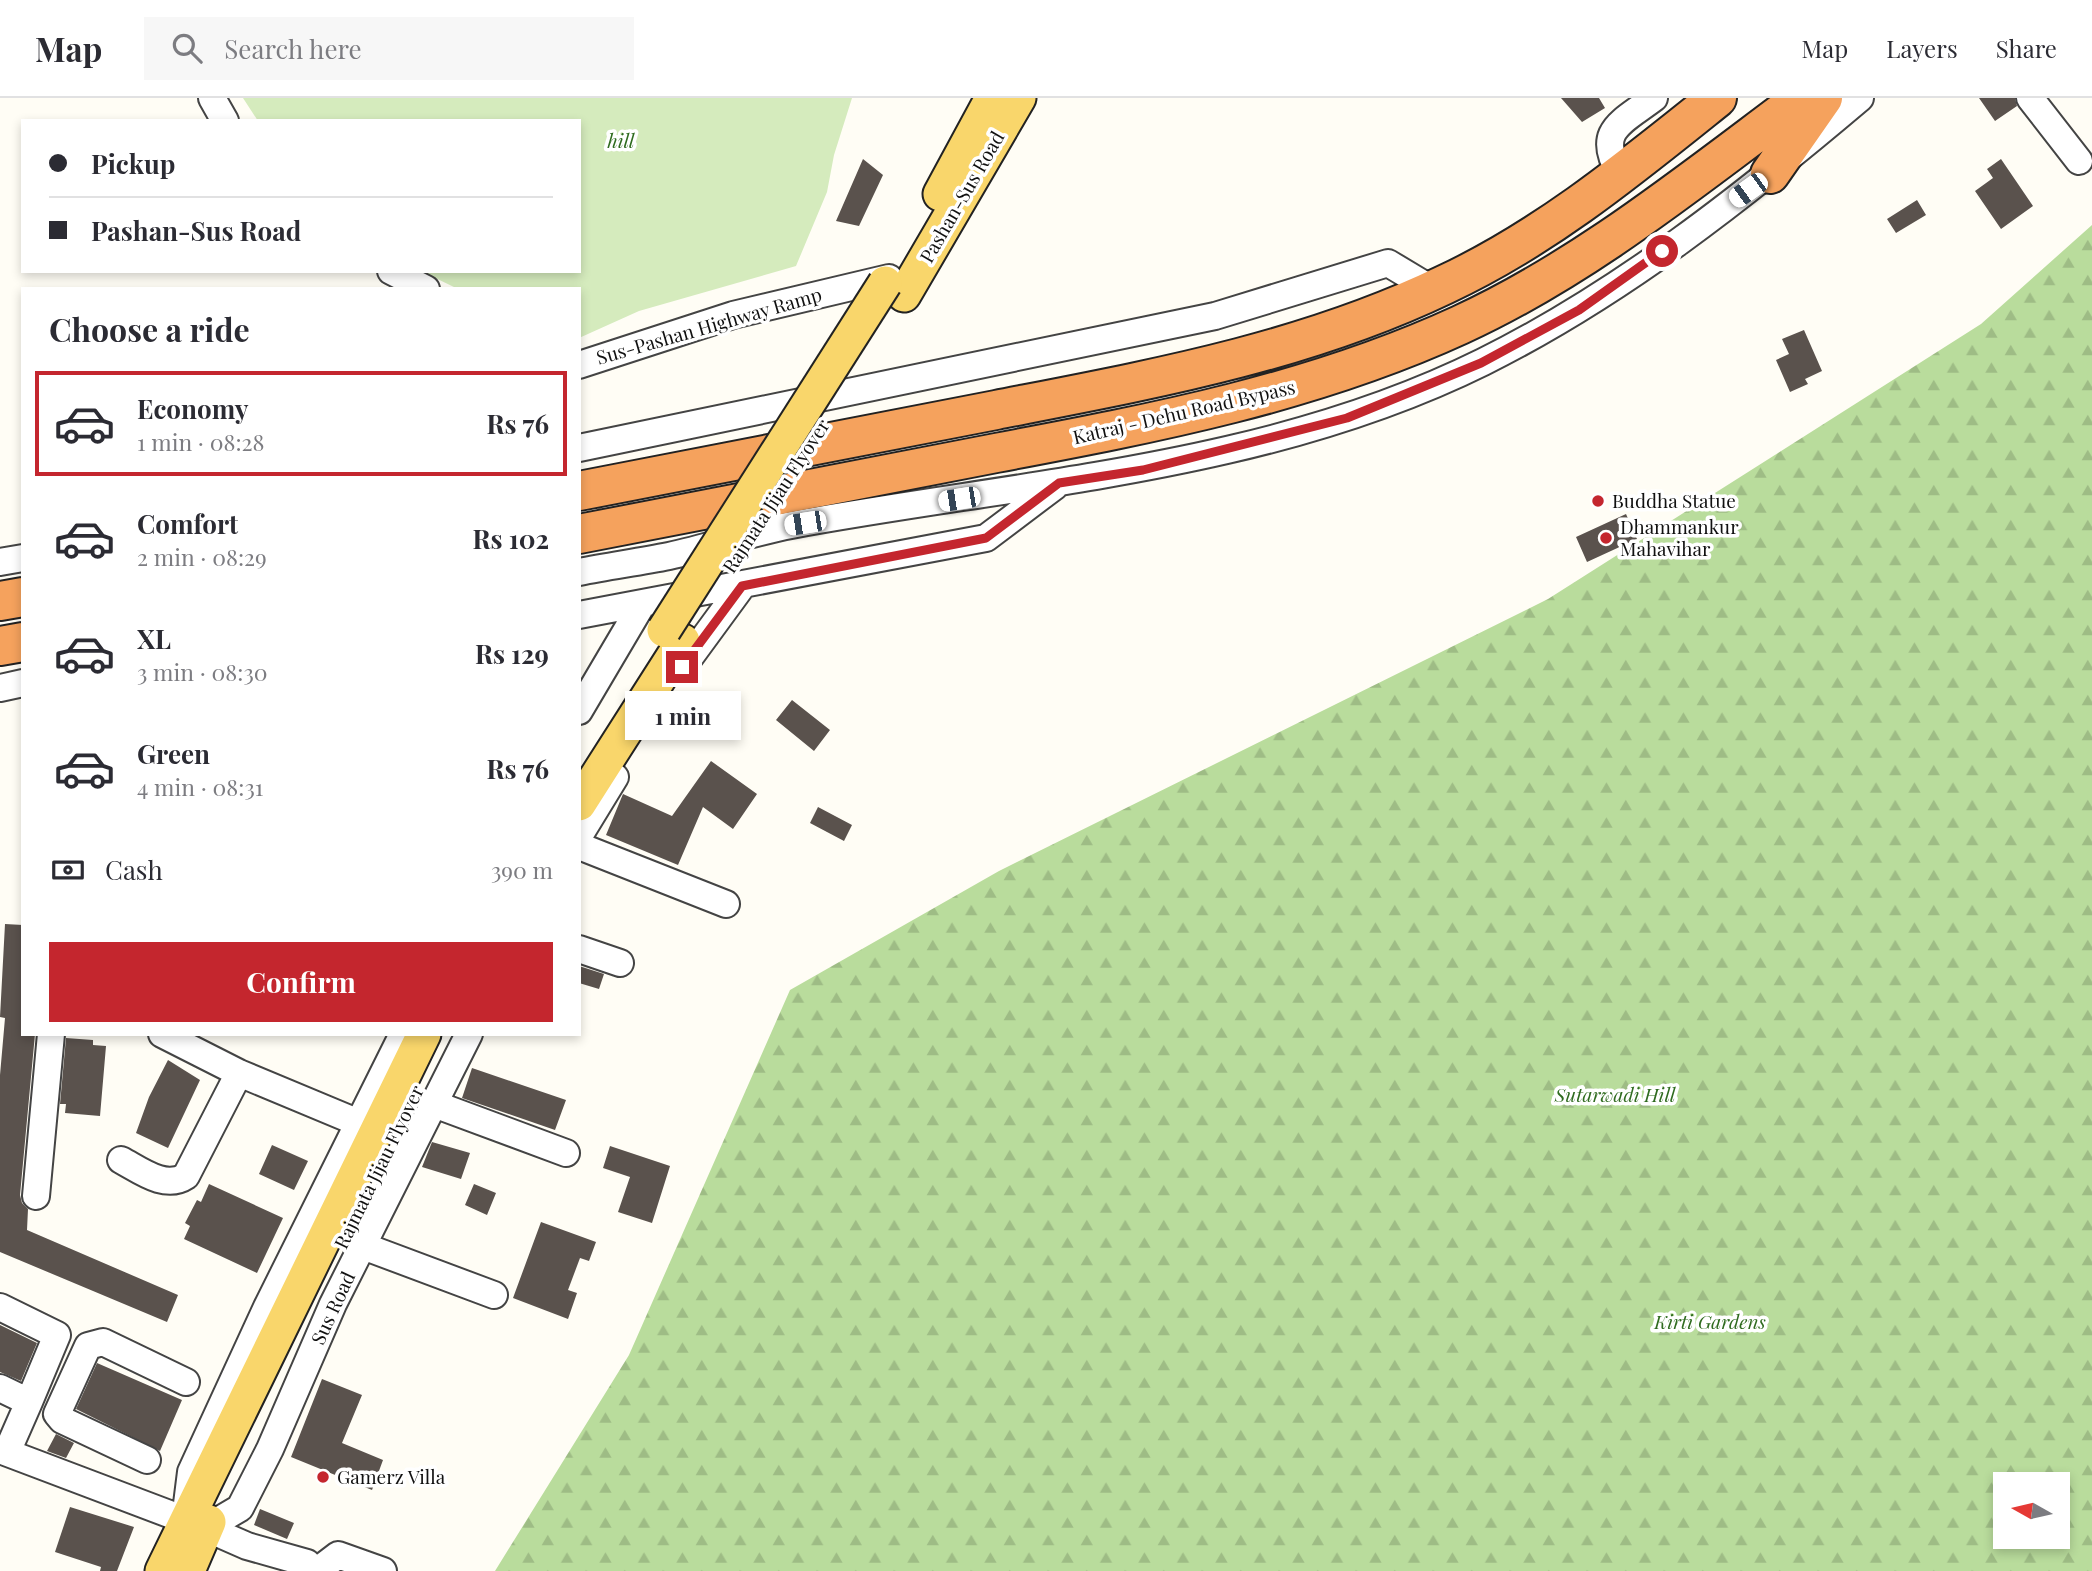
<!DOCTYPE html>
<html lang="en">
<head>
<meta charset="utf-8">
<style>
  :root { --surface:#fff; --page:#f7f7f7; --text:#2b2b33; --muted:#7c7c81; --line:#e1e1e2; --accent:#c4262e }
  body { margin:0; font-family:"Playfair Display",serif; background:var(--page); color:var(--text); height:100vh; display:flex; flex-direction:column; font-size:26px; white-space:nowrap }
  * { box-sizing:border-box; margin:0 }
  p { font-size:23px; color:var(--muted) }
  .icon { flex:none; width:38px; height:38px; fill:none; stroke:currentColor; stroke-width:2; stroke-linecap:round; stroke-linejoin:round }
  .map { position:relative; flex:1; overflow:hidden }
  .drawer { position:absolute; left:21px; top:189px; width:560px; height:749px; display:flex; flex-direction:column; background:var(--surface); border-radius:0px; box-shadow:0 4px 10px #0003 }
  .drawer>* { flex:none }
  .hud { position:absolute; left:21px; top:21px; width:560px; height:154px; border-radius:0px; box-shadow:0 4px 10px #0003; display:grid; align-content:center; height:154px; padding:0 28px; background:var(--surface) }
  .needle { width:46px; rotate:278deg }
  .fabs { position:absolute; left:1993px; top:1374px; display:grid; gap:14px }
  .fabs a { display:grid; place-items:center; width:77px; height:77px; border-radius:0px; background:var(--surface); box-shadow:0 4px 10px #0003; font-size:35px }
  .end { position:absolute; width:32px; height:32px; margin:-16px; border:9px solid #c4262e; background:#fff; box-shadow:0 0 0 4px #fff }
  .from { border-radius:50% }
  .bubble { position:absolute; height:49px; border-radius:0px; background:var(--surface); box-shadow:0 4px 10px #0003; font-size:23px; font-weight:700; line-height:49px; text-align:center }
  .car { position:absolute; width:21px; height:42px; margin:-21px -10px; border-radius:9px; box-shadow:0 0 5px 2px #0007; background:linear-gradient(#fff 24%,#345 0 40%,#fff 0 76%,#345 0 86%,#fff 0) }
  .hud b { display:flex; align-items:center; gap:24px; height:66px; font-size:26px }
  .hud b+b { border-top:2px solid var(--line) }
  .hud i { width:18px; height:18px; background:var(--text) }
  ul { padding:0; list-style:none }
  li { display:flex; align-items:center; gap:21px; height:105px; margin:0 14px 10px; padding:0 14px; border:4px solid transparent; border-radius:0px }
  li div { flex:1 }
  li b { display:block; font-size:26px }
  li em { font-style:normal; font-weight:700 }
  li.current { border-color:var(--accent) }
  li>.icon { width:63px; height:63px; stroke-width:1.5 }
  h2 { padding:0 28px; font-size:32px; line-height:84px }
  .pay { display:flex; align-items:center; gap:18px; height:77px; padding:0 28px; font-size:26px }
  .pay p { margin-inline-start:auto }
  .button { display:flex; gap:14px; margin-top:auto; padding:14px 28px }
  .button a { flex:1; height:80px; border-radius:0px; background:var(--accent); color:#fff; font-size:28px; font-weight:700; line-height:80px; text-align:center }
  header { display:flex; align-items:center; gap:42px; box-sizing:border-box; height:98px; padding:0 35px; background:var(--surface); border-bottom:2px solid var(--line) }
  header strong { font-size:33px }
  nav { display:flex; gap:38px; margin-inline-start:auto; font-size:24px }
  .search { width:490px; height:63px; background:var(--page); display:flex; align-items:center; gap:18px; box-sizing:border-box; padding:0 24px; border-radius:0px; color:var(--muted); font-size:26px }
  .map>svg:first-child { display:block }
  .green { fill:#d5ebbd }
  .forest { fill:url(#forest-firs); fill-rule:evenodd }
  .building { fill:#5a524d }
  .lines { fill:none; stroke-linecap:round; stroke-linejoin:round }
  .minor-casing { stroke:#444; stroke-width:30 }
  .major-casing { stroke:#222; stroke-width:37 }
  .highway-casing { stroke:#222; stroke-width:42 }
  .minor { stroke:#fff; stroke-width:26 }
  .major { stroke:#f9d66b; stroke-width:33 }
  .highway { stroke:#f5a25d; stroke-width:38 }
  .major-bridge-casing { stroke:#222; stroke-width:37; stroke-linecap:butt }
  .major-bridge { stroke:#f9d66b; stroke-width:33 }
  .route { stroke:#c4262e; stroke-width:9 }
  .poi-dot { fill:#c4262e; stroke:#fff; stroke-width:2.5 }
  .labels { text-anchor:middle; stroke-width:7; stroke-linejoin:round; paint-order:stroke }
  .park-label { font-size:19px; font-style:italic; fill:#2f6b1f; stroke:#fff }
  .street-label { font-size:19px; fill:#111; stroke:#fff }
  .poi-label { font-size:19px; fill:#111; stroke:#fff; text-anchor:start }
</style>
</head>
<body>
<header>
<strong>Map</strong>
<div class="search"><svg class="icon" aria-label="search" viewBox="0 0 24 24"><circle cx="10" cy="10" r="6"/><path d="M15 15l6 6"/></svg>Search here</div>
<nav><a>Map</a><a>Layers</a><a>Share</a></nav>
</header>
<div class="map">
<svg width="2092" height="1473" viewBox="0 0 2092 1473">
  <defs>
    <pattern id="forest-firs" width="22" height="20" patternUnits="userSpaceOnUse" patternTransform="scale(1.75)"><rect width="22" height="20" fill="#b9dc9c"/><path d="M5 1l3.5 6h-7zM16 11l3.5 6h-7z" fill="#9ebc85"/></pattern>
  </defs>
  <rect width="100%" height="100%" fill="#fffdf5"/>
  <path class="green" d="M243,0h609l-18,57 -7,37 -31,74 -157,45 -60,27v-49h-121l-37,-18h158v-150h-321z"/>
  <path class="forest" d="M2092,127v1346h-1597l134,-216 161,-365 209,-119 549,-272 433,-275zM2006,1386h52v52h-52z"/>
  <path class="building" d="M1561,0h38l6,10 -23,14z
    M1979,0h36l2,8 -22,15z
    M863,61l20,16 -24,51 -23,-5z
    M2001,61l32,47 -32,23 -26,-38 18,-13 -6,-9z
    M1917,102l9,15 -30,18 -9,-14z
    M1804,232l18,41 -17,8 3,5 -18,8 -14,-32 13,-6 -7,-15z
    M1626,416l11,25 -50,23 -11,-25z
    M792,602l38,30 -16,21 -38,-31z
    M711,663l46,33 -24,35 -30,-22 -25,58 -72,-30 17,-41 49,22z
    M818,709l34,18 -8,16 -34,-18z
    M5,826l18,1v109h12l-15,161 2,8 6,6 -1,21 151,65 -11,27 -167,-70v-177l5,-57 -5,-1z
    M579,868l25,8 -5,15 -20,-6z
    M66,940l27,2v5l13,1 -6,70 -35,-3 1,-9h-6z
    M168,962l32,20 -32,68 -32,-15 13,-36z
    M472,970l94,32 -11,30 -93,-32z
    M432,1044l38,11 -9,26 -39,-12z
    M272,1047l36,16 -14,29 -35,-16z
    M610,1048l60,20 -18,57 -34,-11 12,-35 -27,-9z
    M209,1086l74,34 -26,55 -73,-34 6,-13 -5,-3 12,-23 4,2z
    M474,1086l22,9 -9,22 -22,-10z
    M541,1124l55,20 -7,19 -9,-3 -12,32 9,3 -9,26 -55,-21z
    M0,1227l37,18 -16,38 -21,-9z
    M97,1265l85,37 -22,51 -84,-42z
    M322,1281l40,16 -20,48 41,17 -11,30 -81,-33z
    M56,1336l18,9 -8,15 -19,-7z
    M70,1409l64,20 -17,44h-17l1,-4 -46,-15z
    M260,1411l34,14 -7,16 -33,-14z"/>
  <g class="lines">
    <defs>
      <path id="minor" d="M212,0l13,23
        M2030,0l49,63
        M1621,77c-27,-44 0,-52 33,-77
        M391,173l35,18
        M579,267l154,-50 156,-37
        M579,350l636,-132 173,-53 45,27
        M0,464l23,-4
        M579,474c30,-6 60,-10 90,-16 41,-9 81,-23 122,-31 232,-43 476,-56 692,-163 137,-68 260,-165 377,-264
        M579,517l407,-77 69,-52
        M679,574l63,-86
        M0,590l23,-5
        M579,613l62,-105
        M579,738l36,-59
        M579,748l147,58
        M579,851l41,14
        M162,936l77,39 120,50
        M434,1006l132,49
        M121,1062c19,10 44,30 65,16l53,-103
        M36,1098l15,-162
        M363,1148l131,49
        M0,1209l57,28 -28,67
        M0,1290l29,14 -22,50
        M0,1352l185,70 6,-48 76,-165 136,-273
        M147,1362l-85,-40 -5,-6 31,-68 15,-4 83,40
        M206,1430l34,-20 30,-59 63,-145 136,-270
        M206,1430l41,18 60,17
        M317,1473l21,-16 45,16"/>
      <path id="major" d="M940,96l52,-96
        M904,197l115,-197
        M579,706l104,-163
        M162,1473l262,-537
        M188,1473l21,-49"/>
      <path id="highway" d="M1770,76l53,-76
        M579,393c139,-27 278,-54 417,-81 153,-30 306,-57 448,-125 101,-47 187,-118 273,-187
        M579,436c139,-27 278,-54 417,-81 159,-30 316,-60 464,-128 124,-57 233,-146 342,-227
        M0,503l23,-4
        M0,548l23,-4"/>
    </defs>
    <use href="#minor" class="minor-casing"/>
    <use href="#major" class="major-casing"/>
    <use href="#highway" class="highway-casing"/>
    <use href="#minor" class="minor"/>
    <use href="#major" class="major"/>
    <use href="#highway" class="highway"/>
    <defs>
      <path id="major-bridge" d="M664,532l221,-347"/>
    </defs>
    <use href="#major-bridge" class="major-bridge-casing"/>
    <use href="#major-bridge" class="major-bridge"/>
  </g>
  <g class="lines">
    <path class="route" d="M682,569l60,-81 244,-48 73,-55 84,-13 204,-52 134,-55 98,-53 83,-59"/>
  </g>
  <g class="poi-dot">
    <circle cx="1598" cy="403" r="7"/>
    <circle cx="1606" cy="440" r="7"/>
    <circle cx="323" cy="1379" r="7"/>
  </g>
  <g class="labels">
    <g class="park-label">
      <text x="621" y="50">hill</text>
      <text x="1615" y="1004">Sutarwadi Hill</text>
      <text x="1710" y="1231">Kirti Gardens</text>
    </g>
    <g class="street-label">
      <text transform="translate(962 99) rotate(-60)" y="7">Pashan-Sus Road</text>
      <text transform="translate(709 228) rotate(-16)" y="7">Sus-Pashan Highway Ramp</text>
      <text transform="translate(1184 314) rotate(-13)" y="7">Katraj - Dehu Road Bypass</text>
      <text transform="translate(776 398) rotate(-57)" y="7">Rajmata Jijau Flyover</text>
      <text transform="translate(379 1069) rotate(-64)" y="7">Rajmata Jijau Flyover</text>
      <text transform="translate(333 1210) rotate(-65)" y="7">Sus Road</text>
    </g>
    <g class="poi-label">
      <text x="1612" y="410">Buddha Statue</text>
      <text x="1620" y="436">Dhammankur<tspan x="1620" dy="22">Mahavihar</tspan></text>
      <text x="337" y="1386">Gamerz Villa</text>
    </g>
  </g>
</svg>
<div class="fabs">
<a><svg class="needle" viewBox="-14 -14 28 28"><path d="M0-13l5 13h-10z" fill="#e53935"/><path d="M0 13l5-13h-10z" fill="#7c7c81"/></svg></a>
</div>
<i class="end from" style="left:1662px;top:153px"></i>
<i class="end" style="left:682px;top:569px"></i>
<div class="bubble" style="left:625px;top:593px;width:116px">1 min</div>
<i class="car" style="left:1748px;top:92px;rotate:234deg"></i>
<i class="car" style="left:959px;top:401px;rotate:261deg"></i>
<i class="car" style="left:805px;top:425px;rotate:261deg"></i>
<div class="hud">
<b><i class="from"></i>Pickup</b>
<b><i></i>Pashan-Sus Road</b>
</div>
<section class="drawer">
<h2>Choose a ride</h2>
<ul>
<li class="current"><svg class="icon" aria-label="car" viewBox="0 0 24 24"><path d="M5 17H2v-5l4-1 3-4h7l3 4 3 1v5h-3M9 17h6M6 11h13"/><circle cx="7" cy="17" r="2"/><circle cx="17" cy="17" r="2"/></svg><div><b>Economy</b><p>1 min · 08:28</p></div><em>Rs 76</em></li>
<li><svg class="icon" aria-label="car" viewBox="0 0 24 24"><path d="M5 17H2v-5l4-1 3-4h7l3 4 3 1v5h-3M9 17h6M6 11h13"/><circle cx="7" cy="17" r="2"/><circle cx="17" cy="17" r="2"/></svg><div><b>Comfort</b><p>2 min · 08:29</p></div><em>Rs 102</em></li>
<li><svg class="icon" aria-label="car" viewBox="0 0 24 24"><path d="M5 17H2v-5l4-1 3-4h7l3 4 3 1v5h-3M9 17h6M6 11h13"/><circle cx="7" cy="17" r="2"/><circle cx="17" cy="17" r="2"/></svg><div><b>XL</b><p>3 min · 08:30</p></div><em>Rs 129</em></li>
<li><svg class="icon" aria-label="car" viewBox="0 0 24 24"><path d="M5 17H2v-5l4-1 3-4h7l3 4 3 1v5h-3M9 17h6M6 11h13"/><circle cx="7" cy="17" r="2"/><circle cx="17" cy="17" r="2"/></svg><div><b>Green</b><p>4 min · 08:31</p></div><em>Rs 76</em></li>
</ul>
<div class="pay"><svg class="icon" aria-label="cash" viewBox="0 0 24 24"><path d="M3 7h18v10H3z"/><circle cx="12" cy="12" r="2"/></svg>Cash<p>390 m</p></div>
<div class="button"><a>Confirm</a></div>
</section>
</div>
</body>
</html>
